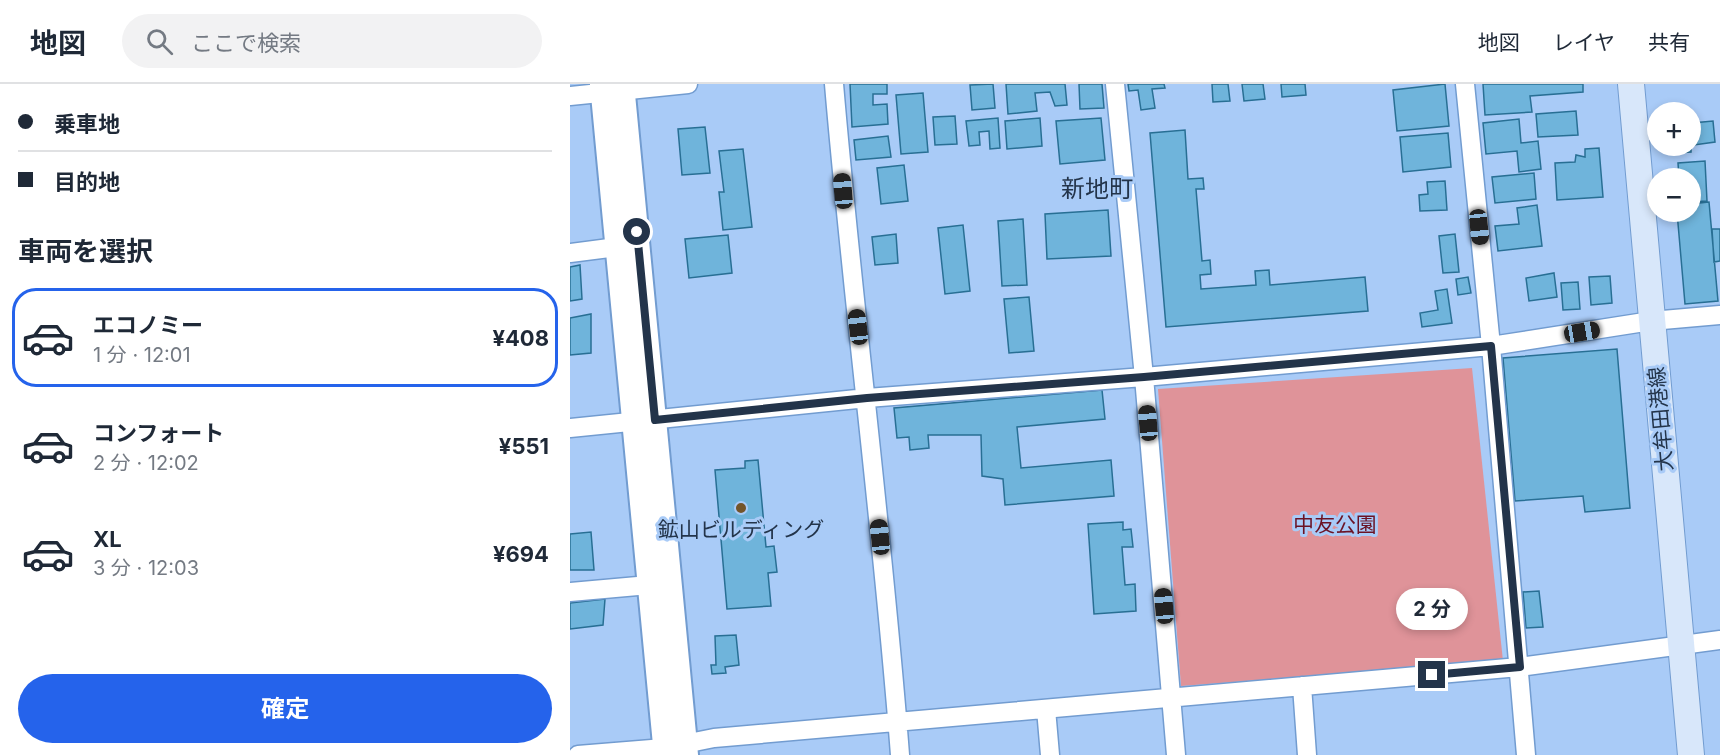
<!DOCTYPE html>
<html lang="ja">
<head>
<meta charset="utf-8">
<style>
  :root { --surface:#fff; --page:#f2f2f3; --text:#1f2937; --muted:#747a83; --line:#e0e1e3; --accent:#2563eb }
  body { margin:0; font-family:Inter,"Noto Sans JP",sans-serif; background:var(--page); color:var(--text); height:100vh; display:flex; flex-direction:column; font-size:22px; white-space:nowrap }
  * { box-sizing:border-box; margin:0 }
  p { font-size:20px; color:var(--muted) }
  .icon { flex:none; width:33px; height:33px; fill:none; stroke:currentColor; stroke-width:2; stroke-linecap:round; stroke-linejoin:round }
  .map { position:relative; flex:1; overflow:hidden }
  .panel { display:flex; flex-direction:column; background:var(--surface); width:570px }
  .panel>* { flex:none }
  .top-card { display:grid; align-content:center; height:132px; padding:0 18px; background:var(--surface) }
  .fabs { position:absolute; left:1077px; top:18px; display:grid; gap:12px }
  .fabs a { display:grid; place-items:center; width:54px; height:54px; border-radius:50%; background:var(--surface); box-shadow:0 3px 9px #0003; font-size:30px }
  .end { position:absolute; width:27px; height:27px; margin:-14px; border:8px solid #23344a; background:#fff; box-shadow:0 0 0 3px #fff }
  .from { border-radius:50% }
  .bubble { position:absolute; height:42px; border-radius:21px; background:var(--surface); box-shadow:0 3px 9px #0003; font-size:20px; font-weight:700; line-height:42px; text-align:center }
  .car { position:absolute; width:18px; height:36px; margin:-18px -9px; border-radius:8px; box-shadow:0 0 4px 2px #0007; background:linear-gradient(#222 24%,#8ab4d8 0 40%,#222 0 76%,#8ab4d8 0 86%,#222 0) }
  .top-card b { display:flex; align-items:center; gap:21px; height:57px; font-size:22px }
  .top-card b+b { border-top:2px solid var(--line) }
  .top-card i { width:15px; height:15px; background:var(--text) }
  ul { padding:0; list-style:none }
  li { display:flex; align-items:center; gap:18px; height:99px; margin:0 12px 9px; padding:0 6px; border:3px solid transparent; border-radius:24px }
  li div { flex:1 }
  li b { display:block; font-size:22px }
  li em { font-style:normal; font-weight:700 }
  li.on { border-color:var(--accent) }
  li>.icon { width:54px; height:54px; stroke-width:1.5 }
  h2 { padding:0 18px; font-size:27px; line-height:72px }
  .primary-button { display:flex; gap:12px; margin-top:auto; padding:12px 18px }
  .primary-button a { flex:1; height:69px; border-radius:36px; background:var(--accent); color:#fff; font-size:24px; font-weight:700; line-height:69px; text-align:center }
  header { display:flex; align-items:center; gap:36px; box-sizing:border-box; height:84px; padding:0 30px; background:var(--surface); border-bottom:2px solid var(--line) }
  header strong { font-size:28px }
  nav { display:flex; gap:33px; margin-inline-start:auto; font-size:21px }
  .search { width:420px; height:54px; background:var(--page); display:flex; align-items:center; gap:15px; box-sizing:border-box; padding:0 21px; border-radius:33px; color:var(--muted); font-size:22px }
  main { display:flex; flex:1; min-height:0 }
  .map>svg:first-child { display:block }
  .green { fill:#df9399 }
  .building { fill:#6fb4db; stroke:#286f94; stroke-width:1.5 }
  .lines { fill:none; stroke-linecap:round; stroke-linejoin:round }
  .minor-casing { stroke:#729cd0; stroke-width:21 }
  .tertiary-casing { stroke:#729cd0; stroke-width:26 }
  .secondary-casing { stroke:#729cd0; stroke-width:28 }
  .minor { stroke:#fff; stroke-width:18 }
  .tertiary { stroke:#fff; stroke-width:22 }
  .secondary { stroke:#d8e7fa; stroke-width:26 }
  .route { stroke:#23344a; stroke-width:8 }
  .poi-dot { fill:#73552a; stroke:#a9cbf7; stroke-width:2 }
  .labels { text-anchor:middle; stroke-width:6; stroke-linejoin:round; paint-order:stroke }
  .street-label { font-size:21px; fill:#23344a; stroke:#a9cbf7 }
  .park-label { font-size:21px; fill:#6b1325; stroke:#a9cbf7 }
  .poi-label { font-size:21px; fill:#23344a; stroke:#a9cbf7 }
  .quarter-label { font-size:24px; fill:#23344a; stroke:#a9cbf7 }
</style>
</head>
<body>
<header>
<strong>地図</strong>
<div class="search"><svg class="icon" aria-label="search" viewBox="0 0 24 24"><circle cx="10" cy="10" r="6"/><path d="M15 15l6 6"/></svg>ここで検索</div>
<nav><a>地図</a><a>レイヤ</a><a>共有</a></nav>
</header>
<main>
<section class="panel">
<div class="top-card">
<b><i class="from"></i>乗車地</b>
<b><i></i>目的地</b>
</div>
<h2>車両を選択</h2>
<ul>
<li class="on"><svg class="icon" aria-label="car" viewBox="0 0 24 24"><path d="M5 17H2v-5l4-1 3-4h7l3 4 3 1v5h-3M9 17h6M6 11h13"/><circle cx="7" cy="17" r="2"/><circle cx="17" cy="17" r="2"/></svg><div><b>エコノミー</b><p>1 分 · 12:01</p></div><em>¥408</em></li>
<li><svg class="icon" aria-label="car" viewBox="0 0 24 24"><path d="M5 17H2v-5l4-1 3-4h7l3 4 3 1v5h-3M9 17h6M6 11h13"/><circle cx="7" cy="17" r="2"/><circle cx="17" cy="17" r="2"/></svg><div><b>コンフォート</b><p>2 分 · 12:02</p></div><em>¥551</em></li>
<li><svg class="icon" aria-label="car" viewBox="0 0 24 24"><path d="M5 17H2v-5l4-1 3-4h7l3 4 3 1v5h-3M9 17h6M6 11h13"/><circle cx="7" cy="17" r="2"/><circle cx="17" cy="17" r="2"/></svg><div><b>XL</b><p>3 分 · 12:03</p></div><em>¥694</em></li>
</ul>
<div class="primary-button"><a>確定</a></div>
</section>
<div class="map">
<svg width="1150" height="671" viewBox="0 0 1150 671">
  <rect width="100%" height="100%" fill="#a9cbf7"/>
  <path class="green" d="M902,284l31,293 -322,25 -23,-297z"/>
  <path class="building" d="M280,0h37v10h-14v11l14,-1 1,20 -36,3z
    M423,0l2,24 -23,2 -2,-25z
    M436,0h59l2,21 -12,1 -5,-14 -15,1 2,18 -29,3z
    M509,0h23l2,24 -24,1z
    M558,0h36l1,4 -13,1 3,19 -14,2 -3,-20 -9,1z
    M642,0h16l2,17 -17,1z
    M672,0h21l2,15 -21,2z
    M711,0h24l1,11 -24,2z
    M875,0l4,42 -52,5 -4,-41z
    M913,0h100v8l-53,4 2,16 -47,3z
    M353,9l5,59 -27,2 -5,-59z
    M1006,27l2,24 -40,2 -2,-23z
    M385,32l2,28 -22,1 -2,-28z
    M428,34l2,30 -10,1 -1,-18 -10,1 1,13 -11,1 -3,-25z
    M470,34l2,28 -35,3 -2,-28z
    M531,34l4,42 -45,4 -4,-43z
    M949,35l2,24 17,-2 3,28 -22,3 -2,-21 -31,3 -3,-31z
    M1143,37l2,21 -21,3 -2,-22z
    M135,43l5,46 -28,2 -4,-46z
    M615,46l3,49 15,-1 1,11h-8l6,72 8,-1 1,14 -11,1 1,14 55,-4 -1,-14 14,-1 1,15 95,-8 3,34 -202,16 -16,-194z
    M1121,46v22l-17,1 -1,-7h17z
    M878,49l3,34 -48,5 -3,-35z
    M318,52l3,21 -35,3 -2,-20z
    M1029,64l4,49 -46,3 -2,-37 20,-1 1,-7 9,2v-8z
    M173,65l9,78 -29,3 -4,-38h5l-5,-41z
    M1135,77l2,40 -17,1v-24h-11l-1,-15z
    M334,81l4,36 -27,3 -4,-36z
    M964,89l2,26 -41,4 -3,-26z
    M875,97l2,29 -27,1 -1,-16 9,-1 -1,-12z
    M1139,118l9,99 -33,3 -8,-92h13v-8z
    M967,121l5,41 -44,5 -3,-25 24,-2 -2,-16z
    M538,126l3,46 -64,3 -2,-45z
    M453,135l4,66 -25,1 -4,-65z
    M393,141l7,66 -25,3 -7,-66z
    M1142,145h8v32l-6,1z
    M326,150l2,29 -23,2 -3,-28z
    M885,150l4,38 -16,1 -4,-37z
    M158,151l4,38 -43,5 -4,-39z
    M10,181l2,34 -12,2v-34z
    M984,189l3,24 -28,4 -3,-23z
    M1040,192l2,27 -21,2 -2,-28z
    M898,193l3,16 -13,2 -2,-16z
    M1008,198l2,27 -17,1 -2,-27z
    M877,205l5,34 -30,4 -2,-14 18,-3 -3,-19z
    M459,213l5,54 -25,2 -5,-54z
    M21,230v39l-21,2v-37z
    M1047,265l13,159 -45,4 -2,-16 -68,5 -12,-143z
    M532,306l3,29 -88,8 4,41 90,-8 3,36 -109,9 -2,-26 -21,-3 -1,-41h-53l1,13 -19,2 -1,-13 -12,1 -3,-30z
    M188,376l8,87 8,-1 3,26 -9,1 3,33 -44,3 -12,-139 30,-2v-7z
    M553,438v8l8,-1 2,18h-11l3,38 10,-1 1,27 -42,3 -6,-90z
    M21,448l3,38h-24v-36z
    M969,507l4,36 -17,1 -3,-36z
    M35,515l-2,26 -33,4v-26z
    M166,551l3,30 -14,2 1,6 -14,1 -1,-9h5l-1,-29z"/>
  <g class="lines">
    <defs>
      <path id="minor" d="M264,0c19,224 49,447 66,671
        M545,0l29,293 32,378
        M895,0l26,262 35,409
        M0,12l118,-12
        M0,169l47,-6
        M0,344l297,-30 277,-21 347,-31 160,-25 69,-6
        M0,508l79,-7
        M732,602l5,69
        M476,625l4,46
        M8,671l86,-7 50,-10 805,-71 201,-27"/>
      <path id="tertiary" d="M31,0l64,671
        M53,0l64,671"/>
      <path id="secondary" d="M1061,0l60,671"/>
    </defs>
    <use href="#minor" class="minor-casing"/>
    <use href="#tertiary" class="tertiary-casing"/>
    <use href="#secondary" class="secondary-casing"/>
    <use href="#minor" class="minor"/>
    <use href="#tertiary" class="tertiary"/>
    <use href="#secondary" class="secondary"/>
  </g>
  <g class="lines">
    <path class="route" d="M67,148l18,188 212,-22 277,-21 347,-31 29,321 -88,8"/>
  </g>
  <circle class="poi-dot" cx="171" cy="424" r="6"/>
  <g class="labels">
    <g class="street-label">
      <text transform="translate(1091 335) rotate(-95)" y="7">大牟田港線</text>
    </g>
    <g class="park-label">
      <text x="765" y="448">中友公園</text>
    </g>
    <g class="poi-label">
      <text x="171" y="453">鉱山ビルディング</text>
    </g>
    <g class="quarter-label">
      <text x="527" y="113">新地町</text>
    </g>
  </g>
</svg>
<div class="fabs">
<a>+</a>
<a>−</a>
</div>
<i class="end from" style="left:67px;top:148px"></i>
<i class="end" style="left:862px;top:591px"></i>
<div class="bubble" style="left:826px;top:504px;width:72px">2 分</div>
<i class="car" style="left:273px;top:107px;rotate:355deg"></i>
<i class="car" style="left:909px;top:143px;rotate:174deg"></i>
<i class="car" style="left:288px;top:243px;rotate:353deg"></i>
<i class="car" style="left:1012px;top:248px;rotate:81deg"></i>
<i class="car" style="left:578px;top:339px;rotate:355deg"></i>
<i class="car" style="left:310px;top:453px;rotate:354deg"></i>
<i class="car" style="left:594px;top:522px;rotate:355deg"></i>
</div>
</main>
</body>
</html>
